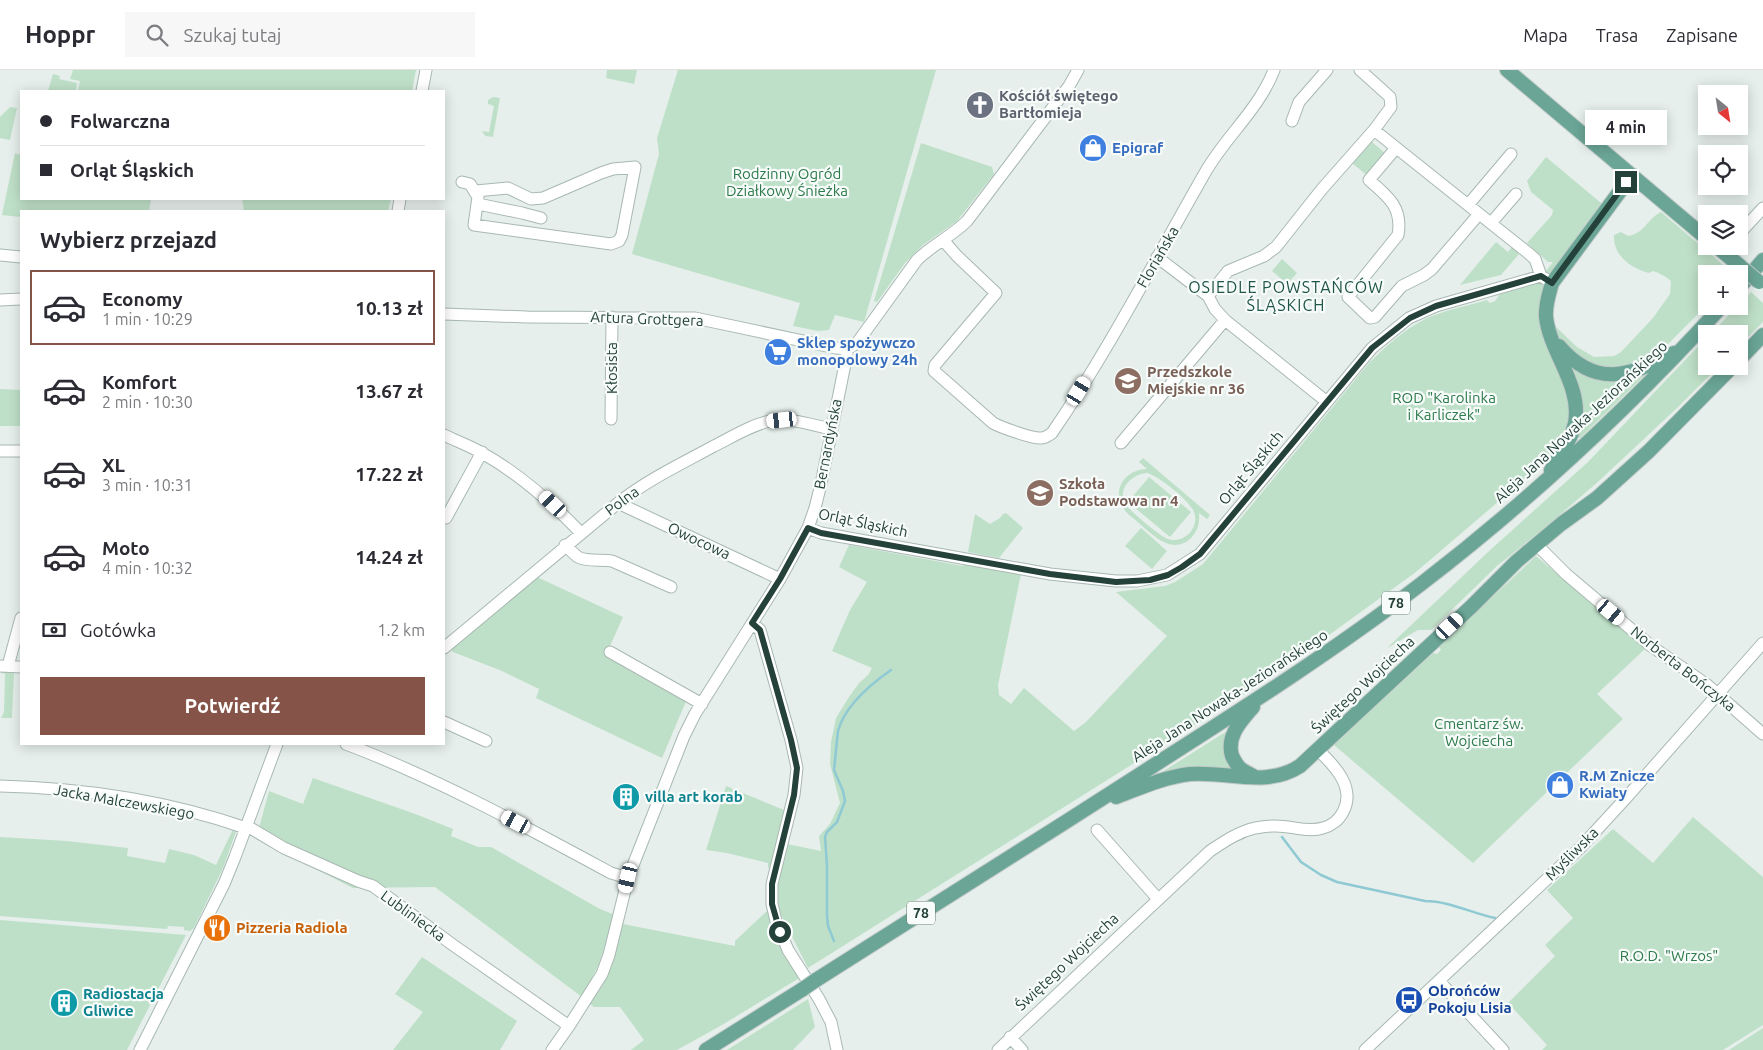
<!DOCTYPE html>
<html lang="pl">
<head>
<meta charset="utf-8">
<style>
  :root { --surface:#fff; --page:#f7f7f7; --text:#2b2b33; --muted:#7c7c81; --line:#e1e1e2; --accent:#855347 }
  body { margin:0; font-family:Ubuntu,sans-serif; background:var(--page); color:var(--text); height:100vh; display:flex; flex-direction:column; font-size:19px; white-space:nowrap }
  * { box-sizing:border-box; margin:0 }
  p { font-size:16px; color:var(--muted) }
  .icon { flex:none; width:28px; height:28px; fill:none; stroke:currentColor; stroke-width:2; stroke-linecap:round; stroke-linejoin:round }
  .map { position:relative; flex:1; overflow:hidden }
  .sheet { position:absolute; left:20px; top:140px; width:425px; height:535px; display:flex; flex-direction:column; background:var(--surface); border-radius:0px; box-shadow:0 2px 12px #0003 }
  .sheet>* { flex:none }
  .banner { position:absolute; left:20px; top:20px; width:425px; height:110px; border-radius:0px; box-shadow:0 2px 12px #0003; display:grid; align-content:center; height:110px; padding:0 20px; background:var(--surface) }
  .needle { width:32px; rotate:150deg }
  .controls { position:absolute; left:1698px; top:15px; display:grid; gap:10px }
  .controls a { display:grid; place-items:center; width:50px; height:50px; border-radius:0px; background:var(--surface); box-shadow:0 2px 12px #0003; font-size:25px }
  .end { position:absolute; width:22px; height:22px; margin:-11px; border:6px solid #24423a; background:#fff; box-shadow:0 0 0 2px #fff }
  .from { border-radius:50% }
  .bubble { position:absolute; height:35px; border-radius:0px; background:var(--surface); box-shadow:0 2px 12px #0003; font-size:16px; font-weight:700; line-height:35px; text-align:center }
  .car { position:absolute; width:15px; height:30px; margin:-15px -8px; border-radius:6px; box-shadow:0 0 4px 1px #0007; background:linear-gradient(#fff 24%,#345 0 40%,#fff 0 76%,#345 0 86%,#fff 0) }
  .banner b { display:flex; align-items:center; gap:18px; height:48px; font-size:19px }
  .banner b+b { border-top:1px solid var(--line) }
  .banner i { width:12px; height:12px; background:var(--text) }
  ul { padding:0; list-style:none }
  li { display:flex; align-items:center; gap:15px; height:75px; margin:0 10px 8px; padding:0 10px; border:2px solid transparent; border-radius:0px }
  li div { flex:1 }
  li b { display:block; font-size:19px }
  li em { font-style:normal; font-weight:700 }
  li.active { border-color:var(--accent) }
  li>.icon { width:45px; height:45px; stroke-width:1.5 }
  h2 { padding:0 20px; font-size:22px; line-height:60px }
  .pay { display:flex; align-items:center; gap:12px; height:55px; padding:0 20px; font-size:19px }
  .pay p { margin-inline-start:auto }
  .primary-button { display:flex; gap:10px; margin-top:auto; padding:10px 20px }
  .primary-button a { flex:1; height:58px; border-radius:0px; background:var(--accent); color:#fff; font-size:20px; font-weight:700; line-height:58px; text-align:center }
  header { display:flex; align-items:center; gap:30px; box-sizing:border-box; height:70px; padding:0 25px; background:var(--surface); border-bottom:1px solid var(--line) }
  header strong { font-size:24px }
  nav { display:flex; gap:28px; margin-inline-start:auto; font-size:18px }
  .search { width:350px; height:45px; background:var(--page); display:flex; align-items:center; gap:12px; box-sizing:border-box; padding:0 18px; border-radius:0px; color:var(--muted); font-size:19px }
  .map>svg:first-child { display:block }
  .green { fill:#bfe0c8; fill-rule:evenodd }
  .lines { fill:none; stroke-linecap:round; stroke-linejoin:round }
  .stream { stroke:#8ec9d4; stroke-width:2.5 }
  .minor-casing { stroke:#a8b8b2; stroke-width:13 }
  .major-casing { stroke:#c2cac8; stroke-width:16 }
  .minor { stroke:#fff; stroke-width:11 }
  .major { stroke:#6aa596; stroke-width:14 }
  .major-bridge-casing { stroke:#c2cac8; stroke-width:16; stroke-linecap:butt }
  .major-bridge { stroke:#6aa596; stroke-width:14 }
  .route { stroke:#24423a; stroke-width:6 }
  .labels { text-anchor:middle; stroke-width:4.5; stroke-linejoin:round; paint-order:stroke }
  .shield { fill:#f7fbf9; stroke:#637a73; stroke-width:1 }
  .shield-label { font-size:14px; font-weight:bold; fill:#24423a }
  .worship-label { font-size:15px; font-weight:bold; fill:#5b616d; stroke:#f7fbf9; text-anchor:start }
  .shop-label { font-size:15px; font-weight:bold; fill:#366cbe; stroke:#f7fbf9; text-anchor:start }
  .park-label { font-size:15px; fill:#2d7a4b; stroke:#f7fbf9 }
  .street-label { font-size:15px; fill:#24423a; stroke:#f7fbf9 }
  .education-label { font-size:15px; font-weight:bold; fill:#785e54; stroke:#f7fbf9; text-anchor:start }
  .culture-label { font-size:15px; font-weight:bold; fill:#0d838f; stroke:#f7fbf9; text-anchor:start }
  .food-label { font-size:15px; font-weight:bold; fill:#c56008; stroke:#f7fbf9; text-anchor:start }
  .transit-label { font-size:15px; font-weight:bold; fill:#164399; stroke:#f7fbf9; text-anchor:start }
  .neighbourhood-label { font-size:16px; letter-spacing:1px; fill:#1f5548; stroke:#f7fbf9 }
</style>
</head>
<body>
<header>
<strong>Hoppr</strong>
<div class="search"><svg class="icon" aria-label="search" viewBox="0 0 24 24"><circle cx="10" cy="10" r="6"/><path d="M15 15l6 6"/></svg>Szukaj tutaj</div>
<nav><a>Mapa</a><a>Trasa</a><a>Zapisane</a></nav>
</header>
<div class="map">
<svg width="1763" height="980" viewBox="0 0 1763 980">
  <rect width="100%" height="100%" fill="#e6efeb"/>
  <path class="green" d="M73,0h343l-4,21h-364l5,-17 7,2 -1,3 18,4 -1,7 2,1 2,-10 -10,-2z
    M607,0h30l-3,14 -28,-6z
    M678,0h258l-72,252 -29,-7 -6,15 -11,1 -25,-5 7,-23 -168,-49 27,-100 -2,-16z
    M493,27l7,1 -7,39 -8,-1 -3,-5 7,1 5,-26 -6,-2v-4z
    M10,37l7,1 -7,32 -10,-2v-21z
    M1371,71l17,15 -19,21 -17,-14z
    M921,73l71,24 2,7 -37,47 -34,24 -18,18 -28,39 -3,-1z
    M15,83l6,2v44h130l-2,12h-128v6l-19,-2z
    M1546,87l61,51 -59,90 6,27 23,22 17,10 20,-1 7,-4 32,-34 17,-24 1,-13c-6,-5 -11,-8 -18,-10l-4,2c-18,-5 -36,-17 -35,-38l7,-3 7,4c16,-2 20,-18 33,-24l73,62h-28v32l-47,47 -25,16 -35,1 -46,-31 23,68 -9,22 -6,7 -7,13 -21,23 -117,100 -127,92 -29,20 -452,284 -27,-53c-8,-25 0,-47 6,-71l34,7 -2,-15 11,-12 10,-21 -10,-39 1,-22 5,-24 13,-21 10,-14 9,-8 4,-7 -40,-17 18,-41 17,-28 -28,-15 10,-22 114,21 1,-2 58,5 -24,116 1,10 12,9 13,-16 50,43 12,-9 81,-86 -51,-44 49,-6 10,-4 28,-18 166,-201c17,-17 36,-34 58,-45 19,-8 40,-12 60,-18l3,3 5,-2 5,-7 37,-12 16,-20h-5l-21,-19 25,-28 1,-5 -22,-18 -4,-11z
    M242,129h149l-3,12h-144z
    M1496,172l12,10 4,-5 7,7 -18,21 -41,10z
    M1282,189l15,14 -10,11 -15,-13z
    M1751,222l12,11v19l-24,24v-12h-28l26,-28h2z
    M1706,268v28h13l-42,42 -78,73 -51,44 -51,41 -66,64h-13l-31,18 101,-96 100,-90z
    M1567,295l77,9v2l-64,62h-3z
    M0,319l21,1v36h-21z
    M1143,388l67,57 -3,4 -8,-6c1,9 -1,18 -8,25 -18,17 -36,-1 -50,-13 -6,-6 -15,-11 -19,-19 -10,-19 6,-37 25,-37l-8,-7zM1147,403c12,3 43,28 47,39 6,16 -10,32 -26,27 -7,-2 -38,-28 -42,-34 -10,-16 6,-31 21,-32z
    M1149,407l42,35 -21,25 -42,-35z
    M1006,443l17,15 -24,30 -31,-6 7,-38 15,10 10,-6 3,-4z
    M1141,458l26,23 -15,18 -27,-23z
    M1536,486l110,92 -49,46 26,25 -150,144 -139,-118 99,-92 4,1 4,-4 -2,-3z
    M537,507l86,40 -17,38 81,44 -25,59 -126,-60 3,-9 -37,-18 -49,-19 -5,-4z
    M3,601h11l-2,47h-11l3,-6 1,-38 -4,-1z
    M1228,660l6,39 -83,10 76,-48z
    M313,708l105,37 35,14 -2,7 27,11h13l109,62 15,6 -16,49 -17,33 -147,-110 -82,1 -97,-49 13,-48 34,13z
    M726,716l58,24 -12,54 -4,4v-5l-41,-10 -21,-3z
    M1693,747l70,60v148l-40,25h-181l5,-5 -39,-42 47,-47 -10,-11 28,-27 -26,-28 66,-61 40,34z
    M234,757l3,2 -14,39 -29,60 -4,3 -6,-1v-3l-16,-1 -1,3 -167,-13v-79l67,4 61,7 -1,8 38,7 4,-14 25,6 22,10z
    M767,841l15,34 19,32 -79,48 -45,25h-46l13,-10 -24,-33h-26l-7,-5 19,-28 17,-50 112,22v-5z
    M0,850l186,15 -59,115h-127z
    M422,887l95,64 -17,29h-107l30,-38 -28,-18z
    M808,929l7,28 -22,23h-66z
    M1763,958v22h-34z"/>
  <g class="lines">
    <path class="stream" d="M1282,767l19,25 20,13 16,7 88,19c24,0 46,12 70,17
      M834,871l-6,-15 -1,-10v-50l-2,-29 2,-5 10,-10 8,-21 -2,-10 -9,-21 4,-39c7,-26 33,-47 53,-61"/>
    <defs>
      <path id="minor" d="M422,21l4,-21
        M1292,51l7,-19 28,-32
        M1374,60l153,122 8,7 6,17
        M1396,78l-27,32c19,16 34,28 29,55l-50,62 22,21 5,-1 27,-31 22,-11 8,-6 47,-55
        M462,112l8,2 8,13 -4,28 137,19 8,-3 3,-6 13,-68 -22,2 -12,4 -58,25 -12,1 -23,-11 -32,3
        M478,134l44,9 19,5
        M1468,135l43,-51
        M398,141l2,-12
        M1491,153l25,-29
        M1739,164l24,-26
        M943,170l14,16 39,37 -61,72 -1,6 59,52c7,4 40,16 48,15 4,0 7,-2 11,-5 57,-83 104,-175 154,-262 21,-36 53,-62 68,-101
        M0,185l21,2
        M1157,187l51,39 20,-25 36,-15 12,-9 46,-58 52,-59 17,-23 -1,-10 -30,-27
        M1208,226l7,13 10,11 102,82
        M0,230l21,-1
        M444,244l83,3 168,1 141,30 12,1
        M611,349l1,-102
        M444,365c12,6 26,11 38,18 38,21 69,49 98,79
        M1121,373l104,-123
        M0,381h21
        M618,433l162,76
        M446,448l36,-66
        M808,458l13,5 229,41 66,7h21l30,-6 33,-21 172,-206 37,-30 27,-12 105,-30 11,7
        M1536,474l30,30 85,72 55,38 57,50
        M565,475c4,4 9,9 13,12 8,5 25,2 34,4l59,26
        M752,553l8,7 31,110 6,28 -3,27 -22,89v20l4,17 12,29 31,49 12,23 6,28
        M444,578l174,-145c29,-23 63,-39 96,-57 18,-9 37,-21 56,-25 20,-4 42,4 61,8
        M610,582l92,52
        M0,596l21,1
        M8,596l13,-48
        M444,652l42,19
        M346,674c92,35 178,82 265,129l17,5
        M0,716c82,2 168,15 246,42
        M247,756l37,22 74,33 15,5 80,59 116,81
        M1097,760l61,69
        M1439,911l64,69
        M1010,967l12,13
        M140,980l84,-166 11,-27 42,-113
        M552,980l17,-24 33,-52 7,-19 19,-77 56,-142 11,-22 85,-135 28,-51 7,-20 6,-24 27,-135 9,-6 60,-83c15,-15 35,-24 50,-39l102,-135 9,-16
        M998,980l212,-199c15,-10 28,-19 45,-23 6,-1 12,-2 18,-2 17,-1 34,7 50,2 8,-2 16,-8 20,-16 13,-24 -8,-46 -25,-62
        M1365,980l215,-202 46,-50 137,-155"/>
      <path id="major" d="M1507,0l199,168
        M1716,176l24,20
        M1739,218l24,-28
        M1559,276c37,43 71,30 115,7
        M1739,290l24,-25
        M1551,400c9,-15 20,-29 24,-47 7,-38 -25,-70 -29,-106 -1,-12 3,-23 6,-34l80,-108
        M1253,637c-12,14 -27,29 -21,49 2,4 5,10 9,13 4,3 9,5 14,8
        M1116,727c24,-9 48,-20 74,-23 37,-3 76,14 110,-8l172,-160 45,-45 44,-37 36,-26 52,-47 84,-85
        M816,910c112,-71 225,-142 337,-214 91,-58 182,-116 268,-182 108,-83 209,-177 301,-278
        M706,980l97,-61"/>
    </defs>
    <use href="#minor" class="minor-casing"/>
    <use href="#major" class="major-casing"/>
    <use href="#minor" class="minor"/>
    <use href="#major" class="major"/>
    <defs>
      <path id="major-bridge" d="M1740,196l19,16
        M803,919l13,-9"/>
    </defs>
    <use href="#major-bridge" class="major-bridge-casing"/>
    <use href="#major-bridge" class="major-bridge"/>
  </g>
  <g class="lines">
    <path class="route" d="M780,862l-8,-28v-20l22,-89 3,-27 -6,-28 -31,-110 -8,-7 28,-44 28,-51 13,5 229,41 66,8 34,-2 18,-5 14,-8 18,-13 172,-206 38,-30 26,-12 105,-30 11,7 74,-101"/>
  </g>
  <defs>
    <symbol id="church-disc" viewBox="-11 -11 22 22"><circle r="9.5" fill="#6b7280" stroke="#f7fbf9"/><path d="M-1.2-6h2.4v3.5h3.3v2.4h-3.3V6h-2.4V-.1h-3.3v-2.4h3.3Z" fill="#fff"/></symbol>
    <symbol id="shop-disc" viewBox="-11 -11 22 22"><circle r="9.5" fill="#3f7fe0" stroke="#f7fbf9"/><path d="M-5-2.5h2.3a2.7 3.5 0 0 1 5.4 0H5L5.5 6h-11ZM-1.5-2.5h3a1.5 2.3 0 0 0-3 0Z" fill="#fff"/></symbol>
    <symbol id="supermarket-disc" viewBox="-11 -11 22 22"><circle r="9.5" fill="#3f7fe0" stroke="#f7fbf9"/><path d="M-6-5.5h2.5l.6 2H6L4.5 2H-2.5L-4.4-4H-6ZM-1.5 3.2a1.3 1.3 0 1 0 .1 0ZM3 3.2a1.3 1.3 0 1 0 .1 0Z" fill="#fff"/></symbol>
    <symbol id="school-disc" viewBox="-11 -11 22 22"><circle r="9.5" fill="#8d6e63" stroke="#f7fbf9"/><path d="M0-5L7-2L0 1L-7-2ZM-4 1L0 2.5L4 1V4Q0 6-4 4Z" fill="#fff"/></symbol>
    <symbol id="building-disc" viewBox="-11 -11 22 22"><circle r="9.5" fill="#0f9aa8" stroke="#f7fbf9"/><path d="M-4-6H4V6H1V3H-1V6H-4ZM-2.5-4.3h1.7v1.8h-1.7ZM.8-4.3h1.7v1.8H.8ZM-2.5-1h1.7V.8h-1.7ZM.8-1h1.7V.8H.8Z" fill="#fff"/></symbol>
    <symbol id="restaurant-disc" viewBox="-11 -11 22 22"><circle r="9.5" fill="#e8710a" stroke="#f7fbf9"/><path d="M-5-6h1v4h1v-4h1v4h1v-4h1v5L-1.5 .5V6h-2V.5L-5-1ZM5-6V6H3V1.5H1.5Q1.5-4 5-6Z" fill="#fff"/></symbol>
    <symbol id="bus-disc" viewBox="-11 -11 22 22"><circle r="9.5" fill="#1a4fb4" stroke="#f7fbf9"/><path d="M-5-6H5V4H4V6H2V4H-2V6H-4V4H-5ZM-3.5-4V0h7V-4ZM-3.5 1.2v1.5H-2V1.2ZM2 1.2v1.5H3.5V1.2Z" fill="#fff"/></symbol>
  </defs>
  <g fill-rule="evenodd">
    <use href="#church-disc" x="964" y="19" width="32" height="32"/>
    <use href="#shop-disc" x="1077" y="62" width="32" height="32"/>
    <use href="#supermarket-disc" x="762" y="266" width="32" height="32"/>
    <use href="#school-disc" x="1112" y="295" width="32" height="32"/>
    <use href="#school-disc" x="1024" y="407" width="32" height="32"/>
    <use href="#shop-disc" x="1544" y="699" width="32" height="32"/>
    <use href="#building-disc" x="610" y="711" width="32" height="32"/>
    <use href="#restaurant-disc" x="201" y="842" width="32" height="32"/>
    <use href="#bus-disc" x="1393" y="914" width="32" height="32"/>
    <use href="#building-disc" x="48" y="917" width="32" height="32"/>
  </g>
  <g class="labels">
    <g class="shield">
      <rect x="1382" y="521.5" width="28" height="23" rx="4"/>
      <rect x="907" y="831.5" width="28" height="23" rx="4"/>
    </g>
    <g class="shield-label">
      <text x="1396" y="538">78</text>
      <text x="921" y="848">78</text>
    </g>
    <g class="worship-label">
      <text x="999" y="31">Kościół świętego<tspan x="999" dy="17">Bartłomieja</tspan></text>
    </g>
    <g class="shop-label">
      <text x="1112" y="83">Epigraf</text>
      <text x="797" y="278">Sklep spożywczo<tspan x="797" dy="17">monopolowy 24h</tspan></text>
      <text x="1579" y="711">R.M Znicze<tspan x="1579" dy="17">Kwiaty</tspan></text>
    </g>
    <g class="park-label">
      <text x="787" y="109">Rodzinny Ogród<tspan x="787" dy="17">Działkowy Śnieżka</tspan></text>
      <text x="1444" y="333">ROD "Karolinka<tspan x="1444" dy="17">i Karliczek"</tspan></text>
      <text x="1479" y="659">Cmentarz św.<tspan x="1479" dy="17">Wojciecha</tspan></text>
      <text x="1669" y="891">R.O.D. "Wrzos"</text>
    </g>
    <g class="street-label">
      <text transform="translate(1158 187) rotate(-60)" y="5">Floriańska</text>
      <text transform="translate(647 249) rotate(2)" y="5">Artura Grottgera</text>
      <text transform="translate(612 298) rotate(-90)" y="5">Kłosista</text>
      <text transform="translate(1581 352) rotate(-43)" y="5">Aleja Jana Nowaka-Jeziorańskiego</text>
      <text transform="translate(828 374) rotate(-79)" y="5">Bernardyńska</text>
      <text transform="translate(1251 398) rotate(-50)" y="5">Orląt Śląskich</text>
      <text transform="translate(622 431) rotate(-36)" y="5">Polna</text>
      <text transform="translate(863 453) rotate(12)" y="5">Orląt Śląskich</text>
      <text transform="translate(699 471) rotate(25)" y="5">Owocowa</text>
      <text transform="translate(1683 599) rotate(38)" y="5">Norberta Bończyka</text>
      <text transform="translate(1363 615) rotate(-43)" y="5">Świętego Wojciecha</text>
      <text transform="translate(1230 626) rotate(-33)" y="5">Aleja Jana Nowaka-Jeziorańskiego</text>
      <text transform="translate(124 732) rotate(10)" y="5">Jacka Malczewskiego</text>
      <text transform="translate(1572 784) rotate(-45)" y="5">Myśliwska</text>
      <text transform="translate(413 846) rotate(36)" y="5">Lubliniecka</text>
      <text transform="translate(1067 892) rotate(-43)" y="5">Świętego Wojciecha</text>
    </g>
    <g class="education-label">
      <text x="1147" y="307">Przedszkole<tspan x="1147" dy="17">Miejskie nr 36</tspan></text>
      <text x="1059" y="419">Szkoła<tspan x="1059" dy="17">Podstawowa nr 4</tspan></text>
    </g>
    <g class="culture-label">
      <text x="645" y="732">villa art korab</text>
      <text x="83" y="929">Radiostacja<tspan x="83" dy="17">Gliwice</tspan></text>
    </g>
    <g class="food-label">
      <text x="236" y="863">Pizzeria Radiola</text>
    </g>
    <g class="transit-label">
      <text x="1428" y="926">Obrońców<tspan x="1428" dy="17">Pokoju Lisia</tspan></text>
    </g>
    <g class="neighbourhood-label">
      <text x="1286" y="223">OSIEDLE POWSTAŃCÓW<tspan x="1286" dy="18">ŚLĄSKICH</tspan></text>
    </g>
  </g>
</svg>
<div class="controls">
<a><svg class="needle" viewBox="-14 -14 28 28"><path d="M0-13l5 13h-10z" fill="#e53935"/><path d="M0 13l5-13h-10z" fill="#7c7c81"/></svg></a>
<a><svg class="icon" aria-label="locate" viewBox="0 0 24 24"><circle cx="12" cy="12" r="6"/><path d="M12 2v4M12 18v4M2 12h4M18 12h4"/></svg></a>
<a><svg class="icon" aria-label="layers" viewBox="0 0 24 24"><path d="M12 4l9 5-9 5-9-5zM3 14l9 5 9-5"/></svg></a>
<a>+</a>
<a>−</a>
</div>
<i class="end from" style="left:780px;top:862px"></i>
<i class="end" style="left:1626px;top:112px"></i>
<div class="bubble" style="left:1585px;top:40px;width:82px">4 min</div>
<i class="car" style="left:1079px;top:321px;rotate:31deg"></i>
<i class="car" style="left:782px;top:350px;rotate:264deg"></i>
<i class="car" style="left:553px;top:434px;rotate:313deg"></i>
<i class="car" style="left:1611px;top:542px;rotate:130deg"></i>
<i class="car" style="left:1450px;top:556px;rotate:47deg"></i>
<i class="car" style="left:516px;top:752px;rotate:298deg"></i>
<i class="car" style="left:628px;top:808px;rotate:193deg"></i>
<div class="banner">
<b><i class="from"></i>Folwarczna</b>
<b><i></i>Orląt Śląskich</b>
</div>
<section class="sheet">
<h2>Wybierz przejazd</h2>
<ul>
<li class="active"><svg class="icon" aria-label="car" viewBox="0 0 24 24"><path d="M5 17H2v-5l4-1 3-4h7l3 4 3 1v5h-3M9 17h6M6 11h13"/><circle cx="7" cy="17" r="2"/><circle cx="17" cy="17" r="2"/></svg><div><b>Economy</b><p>1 min · 10:29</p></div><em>10.13 zł</em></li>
<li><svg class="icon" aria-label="car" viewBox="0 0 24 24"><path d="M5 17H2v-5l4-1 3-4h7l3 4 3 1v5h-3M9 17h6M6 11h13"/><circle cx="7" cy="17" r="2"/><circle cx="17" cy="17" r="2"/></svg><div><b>Komfort</b><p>2 min · 10:30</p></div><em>13.67 zł</em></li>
<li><svg class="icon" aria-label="car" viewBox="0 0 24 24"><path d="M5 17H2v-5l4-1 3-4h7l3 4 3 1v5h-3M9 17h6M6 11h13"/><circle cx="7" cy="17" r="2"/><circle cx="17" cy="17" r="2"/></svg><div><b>XL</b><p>3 min · 10:31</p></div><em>17.22 zł</em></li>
<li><svg class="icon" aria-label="car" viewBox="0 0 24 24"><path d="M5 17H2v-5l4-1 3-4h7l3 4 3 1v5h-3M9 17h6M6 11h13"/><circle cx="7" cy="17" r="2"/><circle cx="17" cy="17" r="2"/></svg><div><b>Moto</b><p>4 min · 10:32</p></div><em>14.24 zł</em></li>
</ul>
<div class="pay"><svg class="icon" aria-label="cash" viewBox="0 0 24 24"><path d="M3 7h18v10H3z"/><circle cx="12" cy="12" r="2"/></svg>Gotówka<p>1.2 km</p></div>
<div class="primary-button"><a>Potwierdź</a></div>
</section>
</div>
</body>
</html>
